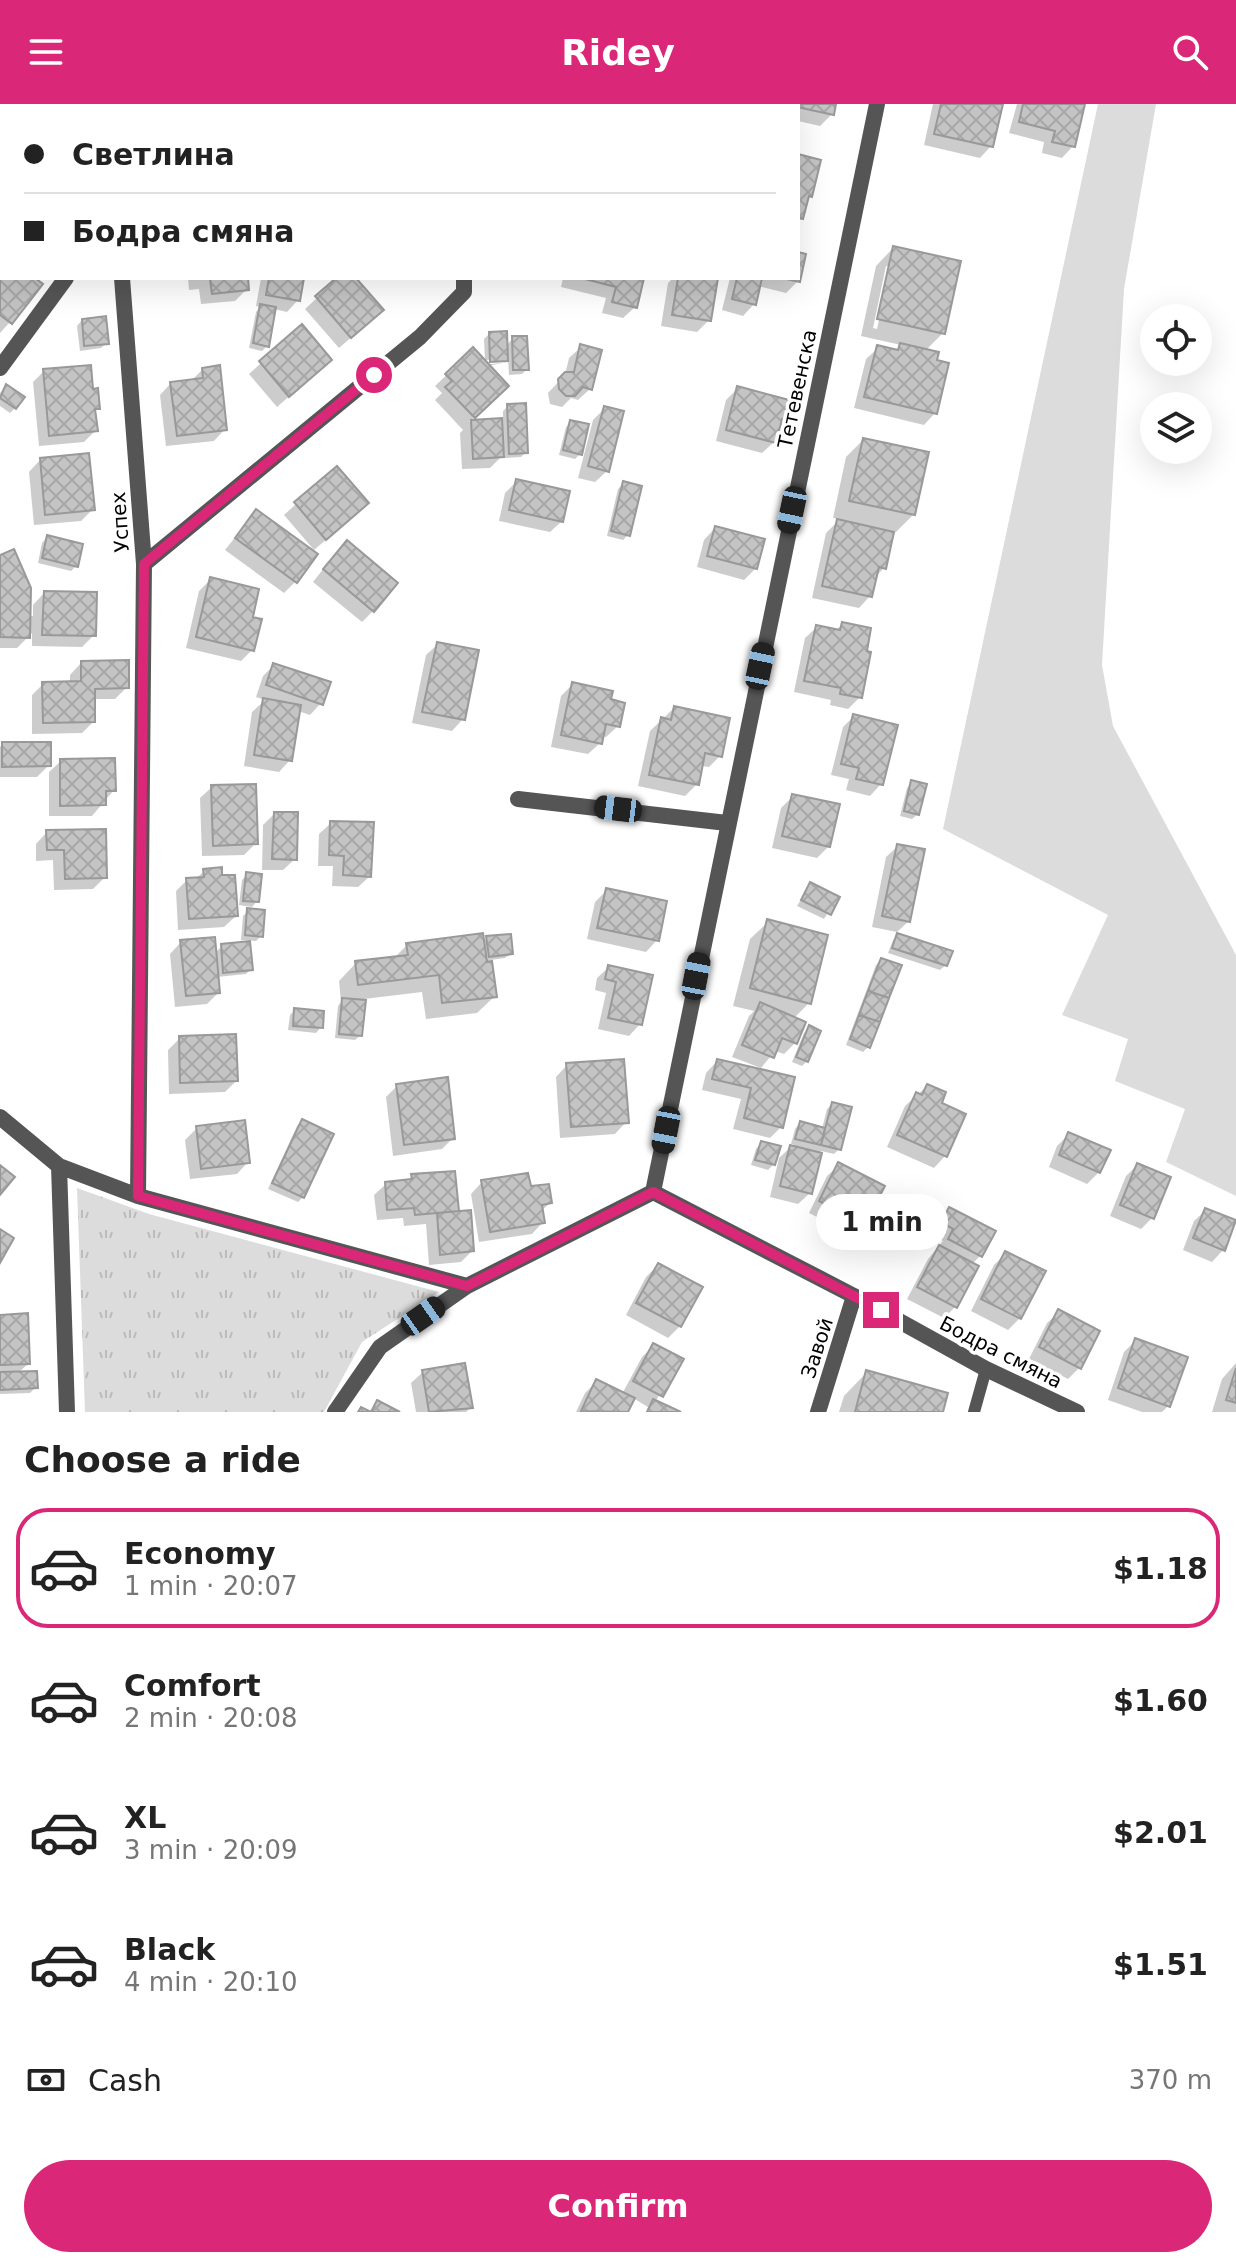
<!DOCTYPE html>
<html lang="en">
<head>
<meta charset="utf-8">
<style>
  :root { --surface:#fff; --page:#f2f2f2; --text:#222; --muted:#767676; --line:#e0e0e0; --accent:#db2777 }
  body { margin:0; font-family:"DejaVu Sans",sans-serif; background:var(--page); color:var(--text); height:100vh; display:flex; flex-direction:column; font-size:30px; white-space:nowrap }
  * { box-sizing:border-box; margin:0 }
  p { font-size:26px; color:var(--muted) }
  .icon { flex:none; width:44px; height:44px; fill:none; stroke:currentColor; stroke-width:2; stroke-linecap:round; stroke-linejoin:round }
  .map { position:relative; height:1308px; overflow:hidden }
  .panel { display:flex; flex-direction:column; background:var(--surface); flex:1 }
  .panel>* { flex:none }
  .guide { position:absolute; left:0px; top:0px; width:800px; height:176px; box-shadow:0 8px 32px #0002; display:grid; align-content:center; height:176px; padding:0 24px; background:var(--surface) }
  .tools { position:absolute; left:1140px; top:200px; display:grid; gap:16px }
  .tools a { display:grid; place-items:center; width:72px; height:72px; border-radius:50%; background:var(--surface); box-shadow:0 8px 32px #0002; font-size:40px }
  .end { position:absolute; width:36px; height:36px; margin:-18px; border:10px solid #db2777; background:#fff; box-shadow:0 0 0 4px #fff }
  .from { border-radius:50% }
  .bubble { position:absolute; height:56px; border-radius:28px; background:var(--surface); box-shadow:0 8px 32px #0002; font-size:26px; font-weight:700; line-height:56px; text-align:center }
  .car { position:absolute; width:24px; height:48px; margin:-24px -12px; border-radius:10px; box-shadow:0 0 6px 2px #0007; background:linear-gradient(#222 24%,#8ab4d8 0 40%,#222 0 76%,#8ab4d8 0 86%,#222 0) }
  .guide b { display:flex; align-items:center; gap:28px; height:76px; font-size:30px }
  .guide b+b { border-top:2px solid var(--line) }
  .guide i { width:20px; height:20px; background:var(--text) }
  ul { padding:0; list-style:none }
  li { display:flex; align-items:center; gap:24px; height:120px; margin:0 16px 12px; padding:0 8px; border:4px solid transparent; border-radius:32px }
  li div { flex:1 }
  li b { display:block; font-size:30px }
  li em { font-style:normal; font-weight:700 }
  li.on { border-color:var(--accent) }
  li>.icon { width:72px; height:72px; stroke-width:1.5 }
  h2 { padding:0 24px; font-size:36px; line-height:96px }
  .pay { display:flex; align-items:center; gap:20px; height:88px; padding:0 24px; font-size:30px }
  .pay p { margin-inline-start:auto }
  .button { display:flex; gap:16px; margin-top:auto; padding:16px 24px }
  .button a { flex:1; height:92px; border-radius:48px; background:var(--accent); color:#fff; font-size:32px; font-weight:700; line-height:92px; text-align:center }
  header { display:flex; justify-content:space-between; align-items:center; height:104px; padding:0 24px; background:var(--accent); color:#fff; font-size:36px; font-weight:700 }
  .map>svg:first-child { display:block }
  .green { fill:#dcdcdc }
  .park { fill:url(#park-tufts) }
  .shadow { fill:#0003; fill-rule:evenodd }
  .building { fill:url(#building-cross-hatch); stroke:#999; stroke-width:2 }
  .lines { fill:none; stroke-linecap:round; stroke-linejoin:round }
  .lane { stroke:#555; stroke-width:12 }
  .street { stroke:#555; stroke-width:16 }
  .route { stroke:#db2777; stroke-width:10 }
  .labels { text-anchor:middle; stroke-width:7; stroke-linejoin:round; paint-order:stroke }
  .street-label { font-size:20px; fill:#000; stroke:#fff }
</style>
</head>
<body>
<header><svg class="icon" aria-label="menu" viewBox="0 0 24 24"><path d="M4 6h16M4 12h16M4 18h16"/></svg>Ridey<svg class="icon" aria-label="search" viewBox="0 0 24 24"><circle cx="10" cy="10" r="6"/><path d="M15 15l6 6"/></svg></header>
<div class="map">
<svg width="1236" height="1308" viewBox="0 0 1236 1308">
  <defs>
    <pattern id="park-tufts" width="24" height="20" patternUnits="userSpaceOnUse" patternTransform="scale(2)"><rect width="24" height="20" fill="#dcdcdc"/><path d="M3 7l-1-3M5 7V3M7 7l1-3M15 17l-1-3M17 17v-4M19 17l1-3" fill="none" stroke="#bbb"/></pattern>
    <pattern id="building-cross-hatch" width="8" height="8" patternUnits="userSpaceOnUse" patternTransform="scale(2)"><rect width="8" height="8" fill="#c4c4c4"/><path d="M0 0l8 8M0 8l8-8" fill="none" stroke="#a7a7a7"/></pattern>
  </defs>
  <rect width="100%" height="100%" fill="#fff"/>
  <path class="green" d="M1098,0h58l-32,185 -22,376 11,61 123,229v241l-70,-34 19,-53 -70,-28 13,-42 -66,-24 46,-100 -165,-86z"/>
  <path class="park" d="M77,1084l72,26 290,78 -77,50 -38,70h-239z"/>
  <path class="shadow" d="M162,0h84v2h-83z
    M324,0h55l-55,2z
    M477,0h31l-12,2z
    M630,0h41l-2,2z
    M765,0h69l-2,10 -12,12 -22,-5v-15z
    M933,0h68l-10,42 -11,12 -56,-13z
    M1017,0h66l-10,42 -11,12 -20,-5 2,-11 -35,-9z
    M1,36h1v33h-2z
    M893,144l50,85 -18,18 10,62 -11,12 -70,-17 12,-49 12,-11 17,4 6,-7 -40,-9 15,-70zM886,162h5l-14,63 -4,-1z
    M0,149l2,25h30l-22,44 -10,11z
    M798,150l6,2 -6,25 -12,12 -28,-7 -4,18 -11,12 -21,-6 8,-32h68z
    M188,174h58l1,11 -12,12 -34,3 -2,-15 -10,1z
    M261,174h41l-4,22 -11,12 -13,-3 -7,37 -5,5 -13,-3 7,-36 4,-5 -4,-1z
    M339,174h15l16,43 -31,27 -34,-39z
    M563,174h79l-7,29 -12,11 -21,-5 4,-15 -45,-11z
    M673,174h43l-7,42 -12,12 -36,-6 7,-43z
    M82,216l24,23 -5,5 -21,3 -3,-25z
    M301,223l17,44 -41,36 -28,-33z
    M489,230l17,12 7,-8 14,31 -5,5 -13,1 -1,-17 -4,5v-4l-19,1 -1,-21z
    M581,243l9,42 -12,11 -7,-2 -9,9 -12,-3 -2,-11 17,-18 4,-17z
    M473,246l7,15 23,-2 -15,3 18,20 -37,36 34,-2v-9l5,-5 18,46 -5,5 -16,1v-5l-15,15 -28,1 -2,-36 3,-3 -28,-30 7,-7 -7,-7z
    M203,265l22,60 -11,12 -48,5 -6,-51 11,-12 20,-2z
    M44,267l54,37 -4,5 2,17 -12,12 -45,4 -6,-64z
    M6,282l9,22 -5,5 -10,-7v-13z
    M738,284l49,32 -10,9 -3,13 -12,11 -46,-12 10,-41z
    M604,305l3,62 -12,11 -17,-4 15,-58z
    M571,318l9,32 -5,5 -16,-4 7,-28z
    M863,336l51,74 -18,18 -4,-1 -8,37 -9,9 -5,19 -11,12 -47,-10 14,-65 14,-14 -7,-1 13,-61z
    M40,356l53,49 -12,12 -47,4 -5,-53z
    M517,377l45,40 -12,11 -51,-11 6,-28z
    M624,379l4,52 -5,5 -16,-4 11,-47z
    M296,400l59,11 -41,35 -30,-35z
    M256,407l40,70 -12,12 -59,-43z
    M715,424l41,40 -12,12 -47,-13 7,-27z
    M47,433l29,29 -5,5 -33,-8 4,-20z
    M335,450l38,57 -11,11 -49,-40z
    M0,454l29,58h4v-11l11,-12 50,42 -12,12 -50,-1v-13l-15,15h-17z
    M211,475l39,39 2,32 -11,11 -55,-13 13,-57z
    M842,520l18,73 -12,12 -18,-4 1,-5 -37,-8 11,-54 12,-11 19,4z
    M438,540l25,75 -11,12 -40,-8 14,-68z
    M81,559l46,24 -12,12h-22v23l-11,11 -50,1v-39l11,-11 27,-1v-8z
    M274,561l47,38 -11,12 -12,-4 -8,49 -11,12 -35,-6 8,-54 13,-12 -9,-3 7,-21z
    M573,580l45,42 -12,11 -4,-1 -2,7 -12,11 -37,-7 10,-51z
    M674,604l46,48 -11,11 -8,-1 -4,18 -12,12 -47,-10 12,-55z
    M854,612l27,68 -11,12 -24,-6 3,-11 -18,-4 12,-48z
    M2,640l47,21 -12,12h-37v-30z
    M61,657l53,29 -22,26h-43v-44z
    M912,678l6,32 -6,5 -12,-3 7,-28z
    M212,683l44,56 -12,12 -42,1 -2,-58z
    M793,692l36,50 -12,12 -45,-10 9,-40z
    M274,710l21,45 -12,11h-21l1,-45z
    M331,719l39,53 -12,11 -26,-1 1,-20h-15l1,-32z
    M47,728l58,45 -12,12 -39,1 -1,-30 -17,1v-17z
    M898,742l11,75 -12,11 -25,-5 14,-70z
    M204,767l32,45 -12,11 -46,3 -2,-39 11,-11 9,-1z
    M247,771l10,26 -5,6 -13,-2 3,-25z
    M810,781l27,13 -13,21 -27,-13z
    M607,786l50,50 -11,12 -59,-13 8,-37z
    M248,807l13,25 -5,5 -15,-1 2,-24z
    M768,818l41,81 -16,16 2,24 -11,11 -9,-3 -14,17 -29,-11 17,-41 5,-5 -21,-5 17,-67z
    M898,831l48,30 -6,5 -52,-17 5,-13z
    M487,834l24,15 -6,5 -15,2 5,36 -18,17 -51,6 -4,-27 -58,7 -3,36 -6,5 -20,-2 3,-32 3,-4 -2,-21 17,-18 37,-4 14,-14 75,-2z
    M181,838l34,11 7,-7 29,23 -5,5 -29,3 1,16 -11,11 -32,3 -5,-53z
    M881,856l-13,87 -5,5 -17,-7 30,-80z
    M609,863l31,57 -11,12 -31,-7 8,-36 -11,-3 2,-12z
    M295,906l26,17 -5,6 -28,-3 2,-15z
    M810,924l-3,33 -5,5 -10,-4 12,-29z
    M180,934l56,43 -11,11 -56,2 -1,-44z
    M717,957l76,18 -12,48 -11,11 -37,-9 8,-30 -39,-9 4,-17z
    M567,961l59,57 -11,12 -55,4 -4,-61z
    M397,982l56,52 -11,11 -49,7 -7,-59z
    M927,982l12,18 6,52 -11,12 -47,-21 18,-41z
    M832,1000l7,45 -5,5 -13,-3 -11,42 -12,11 -28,-7 9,-39 15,-14h-3l4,-15 5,-6 22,6 5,-20z
    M302,1017l1,76 -5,5 -30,-13 29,-63z
    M197,1024l51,34 -11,12 -47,5 -5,-39z
    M1069,1030l30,38 -12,12 -38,-17 8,-21z
    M761,1039l13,21 -6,6 -17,-5 5,-16z
    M839,1061l24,59 -11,11 -43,-22 18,-37z
    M1137,1061l15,53 -11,11 -31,-13 16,-40z
    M453,1069l4,40 15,38 -11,11 -32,3 -3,-41 -22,2 -1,-8 -26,2 -3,-25 12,-11 20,-2 6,-6z
    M482,1078l47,6 21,15 -9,8 2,11 -11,12 -53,8 -8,-48z
    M950,1105l30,47 -8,8 -17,43 -11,11 -37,-19 21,-40 15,-18 -12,-7 7,-13z
    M1206,1106l17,40 -11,12 -29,-12 11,-29z
    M1006,1149l14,65 -12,12 -37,-19 23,-46z
    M658,1161l22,61 -12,12 -42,-23 20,-38z
    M1059,1208l20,56 -11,11 -39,-20 18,-36z
    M0,1213l28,47 -10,9 18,14 -6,6 -30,1z
    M1136,1236l32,66 -6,6h-20l-34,-12 16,-48z
    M654,1241l27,15 -26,42 22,10h-31l2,-5 -15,-9 -8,14h-49l9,-19 11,-11 26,12 20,-37z
    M1236,1259v49h-24l10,-33z
    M423,1268l48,35 -5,5h-50l-5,-29z
    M866,1269l75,39h-102l5,-16z"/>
  <path class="building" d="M20,0h45v2h-45z
    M180,0h68v2h-68z
    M783,0h53l-2,11z
    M941,0h62l-10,43 -59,-13z
    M1023,0h62l-10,43 -23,-5 3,-11 -36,-9z
    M798,50l23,6 -9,37 -3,-1 -6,23 -5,-1z
    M893,142l68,15 -16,73 -68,-15z
    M0,147l2,27h33l8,6 -31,40 -12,-9z
    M798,148l8,2 -6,28 -18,-4h16z
    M200,174h48l1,12 -37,4 -2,-15z
    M269,174h35l-4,23 -34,-6z
    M336,174h20l28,32 -33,28 -36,-42z
    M581,174h63l-7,30 -25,-6 4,-15z
    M678,174h40l-7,43 -39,-6z
    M737,174h25l-6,27 -24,-6z
    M260,200l16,3 -7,40 -16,-4z
    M106,212l3,28 -25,2 -2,-27z
    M302,220l30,36 -43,37 -30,-36z
    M507,227l1,30 -18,1 -1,-30z
    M512,232h15l2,34h-16z
    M900,239l39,9 -2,8 12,3 -12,51 -73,-17 13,-52 21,5z
    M580,240l22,6 -10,40 -9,-3 -8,9h-9l-7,-7 -1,-10 7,-7h9z
    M473,243l36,39 -34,32 -30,-31 7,-6 -7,-7z
    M91,261l2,24 5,-1 2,21h-5l3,22 -49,5 -6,-67z
    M220,261l7,65 -50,6 -7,-54 33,-4 -1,-10z
    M6,280l19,13 -9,12 -16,-11z
    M737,282l56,15 -5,20 -6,-2 -6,24 -50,-13z
    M526,299l2,50 -19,1 -2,-50z
    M604,302l20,5 -15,61 -21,-6z
    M502,314l2,39 -31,2 -2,-39z
    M570,316l19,4 -7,31 -19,-5z
    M863,334l66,14 -14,63 -66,-14z
    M89,349l6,57 -50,5 -5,-57z
    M337,362l32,37 -43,37 -32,-38z
    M516,375l54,12 -7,31 -54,-12z
    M623,377l19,5 -12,50 -19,-5z
    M256,405l62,45 -21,29 -62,-45z
    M837,415l57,13 -8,37 -7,-2 -7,30 -50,-11z
    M715,422l50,13 -8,30 -50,-13z
    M47,431l36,9 -5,23 -36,-9z
    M347,436l51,43 -24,29 -51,-43z
    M14,445l17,39 -1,50 -30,-1v-82z
    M210,473l49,12 -6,28 9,2 -8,32 -58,-14z
    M44,487l53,1 -1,44 -54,-1z
    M842,518l29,6 -4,23 4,1 -9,46 -22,-4 1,-6 -37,-7 12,-56 24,5z
    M437,538l42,8 -14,70 -43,-8z
    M129,556v28l-34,1v33l-52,1 -1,-41 39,-1v-20z
    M273,559l58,19 -8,23 -57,-20z
    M572,578l41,9 -2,8 14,4 -5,24 -14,-3 -4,20 -41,-9z
    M263,594l38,7 -9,56 -38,-6z
    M674,602l56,12 -8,39 -17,-4 -6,32 -50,-10 12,-58 10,3z
    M853,610l45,11 -15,60 -27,-6 3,-11 -18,-4z
    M2,638h49v24l-49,1z
    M115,654l1,33h-10v14l-46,1v-47z
    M911,676l16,4 -8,31 -15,-4z
    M256,680l2,60 -45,2 -2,-61z
    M792,690l48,10 -10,43 -48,-11z
    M274,708h24l-1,48 -25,-1z
    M330,717l44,1 -3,55 -28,-2 1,-19 -15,-1z
    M106,725l1,49 -42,1 -1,-29h-17l-1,-20z
    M897,740l28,5 -15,73 -28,-6z
    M222,763v8h13l3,41 -49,3 -3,-41 18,-1 -1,-8z
    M246,768l16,2 -3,28 -16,-1z
    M810,778l30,15 -9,18 -30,-15z
    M606,784l61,13 -8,40 -62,-13z
    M247,804l18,2 -2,27 -18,-2z
    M767,815l61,16 -17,69 -61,-16z
    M483,829l4,29 5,-1 5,36 -55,6 -3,-28 -81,10 -3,-24 53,-6 -2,-12z
    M897,829l56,18 -6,15 -55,-18z
    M511,830l2,20 -24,3 -3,-21z
    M215,833l5,56 -34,3 -6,-56z
    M250,837l3,29 -30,3 -2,-29z
    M881,854l21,7 -13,33 -21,-7z
    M608,861l45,10 -11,50 -34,-7 8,-36 -11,-3z
    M868,887l21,7 -9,24 -21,-7z
    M342,894l24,2 -4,36 -23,-2z
    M760,898l46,20 -9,22 -15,-6 -8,20 -32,-13z
    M294,904l30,3 -1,17 -30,-2z
    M859,911l21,7 -10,26 -20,-9z
    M809,921l12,6 -13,31 -12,-5z
    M236,930l2,47 -58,2 -1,-47z
    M624,955l5,64 -58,4 -5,-64z
    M717,955l78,18 -12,51 -39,-10 7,-30 -39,-9z
    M448,973l7,62 -51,6 -8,-61z
    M927,980l19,8 -4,11 24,11 -19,43 -50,-22 19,-43 6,3z
    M832,998l20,5 -11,43 -20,-5z
    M302,1015l32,15 -30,64 -32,-15z
    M245,1016l5,43 -49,6 -5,-43z
    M800,1017l25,7 -4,17 -26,-6z
    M1068,1028l43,18 -11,23 -41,-18z
    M761,1037l20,5 -6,19 -20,-5z
    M790,1041l32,8 -10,41 -32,-8z
    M838,1058l47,24 -20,39 -46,-24z
    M1137,1059l34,14 -17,42 -34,-14z
    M0,1061l15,12 -15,18z
    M455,1067l4,40 -44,4 -1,-7 -27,2 -2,-28 27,-3 -1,-5z
    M528,1069l3,13 18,-2 3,19 -10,2 3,18 -55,9 -9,-52z
    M949,1103l47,24 -14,26 -34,-18 5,-10 -12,-7z
    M1205,1104l31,12 -11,31 -32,-13z
    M471,1106l3,41 -34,4 -3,-42z
    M0,1125l14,9 -14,25z
    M939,1141l40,21 -22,42 -40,-21z
    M1005,1147l41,20 -25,48 -40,-20z
    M658,1159l45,24 -22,40 -45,-24z
    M1058,1205l42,22 -19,38 -42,-22z
    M28,1209l2,51 -30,1v-50z
    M1135,1234l53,19 -18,50 -52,-19z
    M653,1239l31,16 -21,38 -30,-16z
    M465,1259l8,45 -44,4 -7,-42z
    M1236,1264v35l-10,-3z
    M866,1266l82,23 -5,19h-88z
    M37,1267l1,17 -38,2v-18z
    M596,1275l39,19 -7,14 -47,-1z
    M653,1295l28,13h-34z
    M377,1296l23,12h-42l3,-5 10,5z"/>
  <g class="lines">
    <path class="lane" d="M974,1308l12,-43"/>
    <path class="street" d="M108,0v2
      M449,0l1,2
      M122,174l22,286 -6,632
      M0,264l66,-90
      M144,460l276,-227 44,-45v-14
      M518,695l209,24
      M0,1013l59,49 79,30 329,90
      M59,1062l8,246
      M653,1088l201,104 132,73 91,43
      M335,1308l45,-65 87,-61 186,-94 224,-1088
      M818,1308l36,-116"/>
  </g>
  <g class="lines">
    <path class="route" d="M374,271l-230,189 -6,632 329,90 186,-94 228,118"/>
  </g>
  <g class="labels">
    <g class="street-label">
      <text transform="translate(797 285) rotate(-78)" y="7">Тетевенска</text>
      <text transform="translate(120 418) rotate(-94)" y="7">Успех</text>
      <text transform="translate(817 1244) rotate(-72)" y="7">Завой</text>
      <text transform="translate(1001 1248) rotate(27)" y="7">Бодра смяна</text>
    </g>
  </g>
</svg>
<div class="tools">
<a><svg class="icon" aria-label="locate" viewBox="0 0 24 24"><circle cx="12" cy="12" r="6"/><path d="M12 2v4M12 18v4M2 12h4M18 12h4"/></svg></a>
<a><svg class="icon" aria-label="layers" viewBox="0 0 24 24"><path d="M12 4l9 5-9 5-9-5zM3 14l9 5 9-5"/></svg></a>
</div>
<i class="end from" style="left:374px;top:271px"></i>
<i class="end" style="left:881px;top:1206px"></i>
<div class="bubble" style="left:816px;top:1090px;width:132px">1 min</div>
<i class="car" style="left:792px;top:406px;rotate:192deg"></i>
<i class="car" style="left:760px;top:562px;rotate:12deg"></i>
<i class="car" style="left:618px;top:705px;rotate:277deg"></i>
<i class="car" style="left:696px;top:872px;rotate:11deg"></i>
<i class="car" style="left:666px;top:1026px;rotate:191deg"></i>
<i class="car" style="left:423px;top:1212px;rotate:55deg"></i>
<div class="guide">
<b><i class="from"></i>Светлина</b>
<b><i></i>Бодра смяна</b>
</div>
</div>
<section class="panel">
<h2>Choose a ride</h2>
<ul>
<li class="on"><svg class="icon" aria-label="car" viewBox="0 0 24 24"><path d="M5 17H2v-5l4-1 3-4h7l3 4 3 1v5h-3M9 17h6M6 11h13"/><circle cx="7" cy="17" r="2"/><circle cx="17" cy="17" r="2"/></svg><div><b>Economy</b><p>1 min · 20:07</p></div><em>$1.18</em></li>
<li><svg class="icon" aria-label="car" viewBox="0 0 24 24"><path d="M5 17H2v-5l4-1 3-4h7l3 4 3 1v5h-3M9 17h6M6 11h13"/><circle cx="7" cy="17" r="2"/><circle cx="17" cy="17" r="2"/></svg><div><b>Comfort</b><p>2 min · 20:08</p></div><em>$1.60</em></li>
<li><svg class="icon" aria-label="car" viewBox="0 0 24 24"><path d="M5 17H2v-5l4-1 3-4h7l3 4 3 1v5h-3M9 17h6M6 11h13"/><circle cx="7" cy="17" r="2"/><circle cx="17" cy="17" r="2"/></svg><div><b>XL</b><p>3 min · 20:09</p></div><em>$2.01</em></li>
<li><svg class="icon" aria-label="car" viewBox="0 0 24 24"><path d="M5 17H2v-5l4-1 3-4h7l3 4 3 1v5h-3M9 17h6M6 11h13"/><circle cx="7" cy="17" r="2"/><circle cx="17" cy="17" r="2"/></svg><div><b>Black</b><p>4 min · 20:10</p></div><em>$1.51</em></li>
</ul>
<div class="pay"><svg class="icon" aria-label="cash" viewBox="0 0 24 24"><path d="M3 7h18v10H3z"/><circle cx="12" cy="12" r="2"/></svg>Cash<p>370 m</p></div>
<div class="button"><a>Confirm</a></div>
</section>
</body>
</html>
